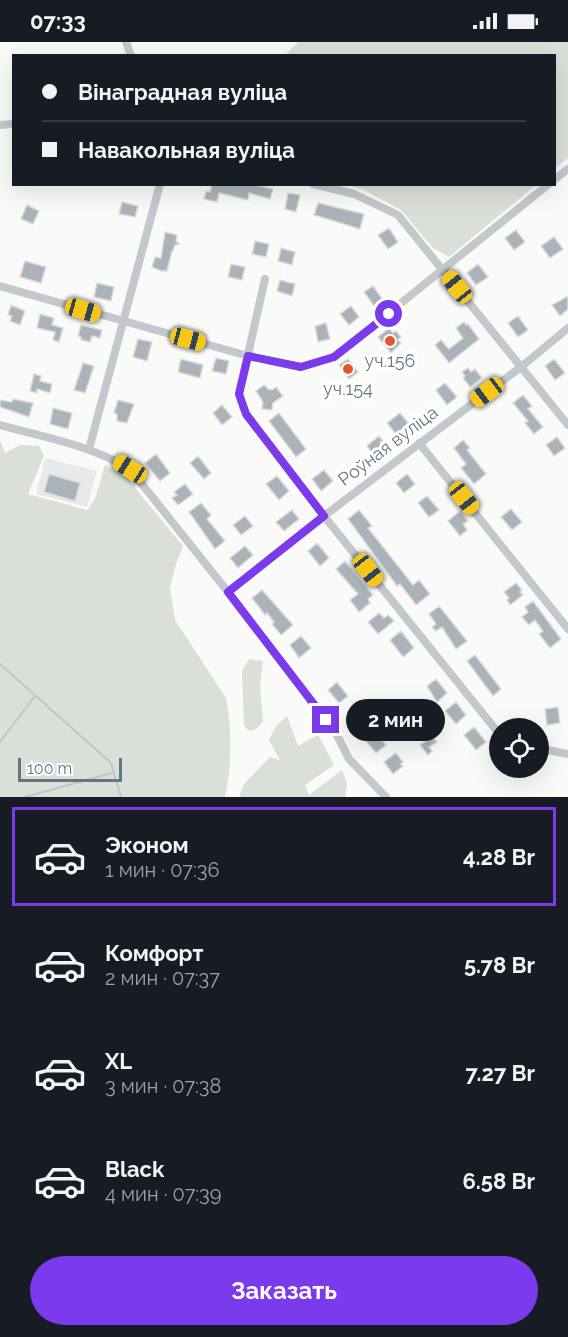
<!DOCTYPE html>
<html lang="ru">
<head>
<meta charset="utf-8">
<style>
  :root { --surface:#171b24; --page:#20242c; --text:#f1f3f6; --muted:#9ea1a6; --line:#363941; --accent:#7c3aed }
  body { margin:0; font-family:Raleway,sans-serif; background:var(--page); color:var(--text); height:100vh; display:flex; flex-direction:column; font-size:22px; white-space:nowrap }
  * { box-sizing:border-box; margin:0 }
  p { font-size:20px; color:var(--muted) }
  .icon { flex:none; width:33px; height:33px; fill:none; stroke:currentColor; stroke-width:2; stroke-linecap:round; stroke-linejoin:round }
  .map { position:relative; height:755px; overflow:hidden }
  .sheet { display:flex; flex-direction:column; background:var(--surface); flex:1 }
  .sheet>* { flex:none }
  .banner { position:absolute; left:12px; top:12px; width:544px; height:132px; border-radius:0px; box-shadow:0 6px 24px #0002; display:grid; align-content:center; height:132px; padding:0 30px; background:var(--surface) }
  .buttons { position:absolute; left:489px; top:676px; display:grid; gap:12px }
  .buttons a { display:grid; place-items:center; width:60px; height:60px; border-radius:50%; background:var(--surface); box-shadow:0 6px 24px #0002; font-size:30px }
  .scale { position:absolute; left:18px; bottom:15px; width:104px; box-sizing:border-box; padding-left:6px; border:3px solid #657683; border-top:0; font-size:16px; line-height:21px; white-space:nowrap; color:#657683; -webkit-text-stroke:4px #fff; paint-order:stroke }
  .end { position:absolute; width:27px; height:27px; margin:-14px; border:8px solid #7c3aed; background:#fff; box-shadow:0 0 0 3px #fff }
  .from { border-radius:50% }
  .bubble { position:absolute; height:42px; border-radius:21px; background:var(--surface); box-shadow:0 6px 24px #0002; font-size:20px; font-weight:700; line-height:42px; text-align:center }
  .car { position:absolute; width:18px; height:36px; margin:-18px -9px; border-radius:8px; box-shadow:0 0 4px 2px #0007; background:linear-gradient(#f5c518 24%,#345 0 40%,#f5c518 0 76%,#345 0 86%,#f5c518 0) }
  .banner b { display:flex; align-items:center; gap:21px; height:57px; font-size:22px }
  .banner b+b { border-top:2px solid var(--line) }
  .banner i { width:15px; height:15px; background:var(--text) }
  ul { padding:10px 0 0; list-style:none }
  li { display:flex; align-items:center; gap:18px; height:99px; margin:0 12px 9px; padding:0 18px; border:3px solid transparent; border-radius:0px }
  li div { flex:1 }
  li b { display:block; font-size:22px }
  li em { font-style:normal; font-weight:700 }
  li.selected { border-color:var(--accent) }
  li>.icon { width:54px; height:54px; stroke-width:1.5 }
  .button { display:flex; gap:12px; margin-top:auto; padding:12px 30px }
  .button a { flex:1; height:69px; border-radius:36px; background:var(--accent); color:#fff; font-size:24px; font-weight:700; line-height:69px; text-align:center }
  .status { display:flex; justify-content:space-between; align-items:center; height:42px; padding:0 30px; background:var(--surface); direction:ltr }
  .status svg { height:16px; fill:currentColor }
  .map>svg:first-child { display:block }
  .built { fill:#e8e9e9 }
  .green { fill:#dadfd7 }
  .lines { fill:none; stroke-linecap:round; stroke-linejoin:round }
  .stream { stroke:#bbc7cb; stroke-width:2 }
  .building { fill:#aab3b9; stroke:#dcdcda; stroke-width:1.5 }
  .minor { stroke:#c3c8cc; stroke-width:8 }
  .route { stroke:#7c3aed; stroke-width:8 }
  .poi-dot { fill:#e4572e; stroke:#fff; stroke-width:2 }
  .labels { text-anchor:middle; stroke-width:6; stroke-linejoin:round; paint-order:stroke }
  .poi-label { font-size:18px; fill:#657683; stroke:#fff }
  .street-label { font-size:18px; fill:#657683; stroke:#fff }
</style>
</head>
<body>
<div class="status"><b>07:33</b><svg viewBox="0 0 49 12"><path d="M0 12V9h3v3zM5 12V6h3v6zM10 12V3h3v9zM15 12V0h3v12zM26 1h20v11H26zM47 4h2v5h-2z"/></svg></div>
<div class="map">
<svg width="568" height="755" viewBox="0 0 568 755">
  <rect width="100%" height="100%" fill="#fafaf8"/>
  <path class="built" d="M45,416l52,13 -10,36 -51,-13z"/>
  <path class="green" d="M298,0h270v116l-13,10v-112l-270,-1z
    M346,143h190l-87,72 -16,-9 -32,-38 -39,-21z
    M0,399l5,12 15,-8 19,1 5,10 -16,38 59,16 8,-11 10,-34 22,13 56,68 -7,18 -6,24 5,32 51,78c6,31 6,68 -1,99h-225z
    M249,617l14,2 -3,24 3,37 -7,7 -7,2 -5,-5 -2,-55z
    M287,674l11,30 20,-11 16,30 -29,20 4,10 33,-25 5,14 -2,13h-106l5,-13 26,-27 10,3 -11,-20 7,-14z"/>
  <g class="lines">
    <path class="stream" d="M0,622l111,99 10,34
      M0,700l35,-46
      M25,755l87,-24"/>
  </g>
  <path class="building" d="M212,142h39l22,5 -3,10 -21,-6 -1,7 -29,-7 -2,9 -13,-3 2,-8 4,1z
    M288,151l12,2 -4,17 -11,-3z
    M122,160l16,4 -3,11 -16,-3z
    M318,161l46,11 -4,15 -46,-14z
    M27,163l12,6 -6,13 -12,-5z
    M389,186l9,14 -10,7 -10,-14z
    M516,188l9,12 -11,8 -9,-12z
    M165,190l12,3 -1,6 3,3 -4,1 -2,6h-1l-5,20h-6l-9,-4 3,-10 6,1z
    M554,195l9,12 -13,9 -9,-12z
    M255,199l14,3 -3,13 -14,-3z
    M281,206l14,4 -3,13 -14,-4z
    M25,219l21,6 -5,16 -21,-6z
    M231,222l14,3 -3,13 -14,-3z
    M478,222l10,13 -12,8 -9,-12z
    M280,238l15,4 -3,12 -15,-5z
    M97,241l17,4 -3,14 -17,-4z
    M373,244l10,14 -9,6 -10,-14z
    M568,254v13l-8,7 -8,-11z
    M11,263l14,6 -5,14 -10,-4 2,-5 -4,-1z
    M351,264l8,11 -10,8 -9,-11z
    M40,272l14,4 -2,7 11,3 -4,14 -6,-2 2,-8 -18,-4z
    M518,274l10,14 -10,7 -10,-14z
    M464,280l2,3 2,-1 11,15 -30,24 -14,-18 6,-5 8,9 14,-11 -7,-10z
    M326,281l4,16 -12,3 -3,-16z
    M81,283l21,5 -2,8 -8,-2 -2,6 -9,-2v-3l-3,-1z
    M389,286l4,5 3,-2 5,6 -3,3 3,3 -10,10 -13,-16z
    M138,297l14,3 -5,19 -14,-4z
    M216,316l13,3 -3,13 -14,-3z
    M181,317l22,6 -3,13 -22,-6z
    M348,317l10,13 -9,7 -10,-14z
    M554,317l11,14 -10,7 -10,-14z
    M83,321l11,3 -9,27 -11,-3z
    M468,326l3,4 4,-3 7,9 -12,9 -7,-9 2,-2 -3,-4z
    M34,332l7,2 -1,5 12,3 -2,9 -13,-4v4l-7,-2z
    M445,341l12,14 -10,8 -11,-15z
    M264,343l4,4 4,1 4,-3 7,9 -10,7 -1,7 -10,-1 1,-7 -7,-11z
    M523,353l9,11 -4,3 15,18 -9,7 -9,-11 3,-2 -15,-18z
    M13,357l20,4 -4,14 -29,-10v-7l12,2z
    M118,358l16,4 -7,19 -10,-2v-7l-3,-1z
    M222,363l10,12 -10,8 -9,-12z
    M53,366l19,5 -4,16 -18,-5z
    M279,371l27,36 -10,8 -27,-36z
    M400,371l9,11 -13,10 -9,-11z
    M379,394l4,5 -3,1 5,7 -10,8 -8,-11z
    M557,395l8,11 -11,8 -8,-11z
    M463,398l7,8 -3,2 19,24 -12,10 -13,-16 5,-4 -12,-16z
    M156,412l14,19 -10,8 -15,-18z
    M198,414l13,17 -7,6 -14,-16z
    M324,428l9,11 -12,10 -9,-12z
    M49,432l31,9 -5,18 -31,-9z
    M407,432l8,10 -11,9 -8,-10z
    M277,434l12,15 -10,9 -13,-16z
    M185,442l8,10 -15,11 -6,-7 5,-3 -3,-3z
    M427,454l12,14 -10,7 -11,-14z
    M201,461l10,12 -4,4 18,22 -10,8 -26,-37z
    M511,467l11,13 -10,8 -11,-13z
    M292,468l7,9 -15,12 -8,-9z
    M359,468l13,16 -4,2 45,57 6,-5 11,14 -14,11 -16,-21 -3,2 -49,-67z
    M460,469l8,10 -5,3 4,6 -7,6 -12,-15z
    M245,474l8,10 -12,9 -8,-10z
    M317,501l12,15 -9,8 -12,-15z
    M245,504l8,9 -15,13 -8,-10z
    M345,519l28,34 -5,4 2,4 -11,9 -9,-12 8,-6 -22,-25z
    M516,541l6,7 -2,2 3,3 -13,10 -3,-5 2,-2 -5,-6z
    M262,548l31,35 -12,10 -9,-11 2,-2 -7,-9 -2,2 -13,-17z
    M533,559l28,38 -11,9 -11,-14 4,-3 -8,-11 -6,5 -7,-8 6,-5 -3,-5z
    M439,564l28,35 -11,8 -14,-22 -6,4 -4,-4 4,-3 -7,-10z
    M379,571l5,5 4,-3 6,6 -16,13 -10,-12z
    M401,589l13,17 -11,9 -13,-17z
    M301,594l10,12 -12,10 -9,-13z
    M475,613l26,34 -8,7 -26,-35z
    M436,637l11,14 -10,9 -10,-16z
    M337,640l11,14 -9,7 -11,-13z
    M456,660l10,13 -10,9 -11,-13z
    M558,665l2,16 -13,2 -2,-16z
    M425,685l12,15 -8,5 3,4 -4,4 -8,-10 7,-5 -7,-9z
    M474,685l12,15 -10,8 -12,-15z
    M375,690l11,13 -10,8 -11,-13z
    M396,711l7,9 -3,2 3,2 -10,8 -9,-12z"/>
  <g class="lines">
    <path class="minor" d="M126,0l5,14
      M0,83l14,-1
      M555,137l13,-10
      M313,142l41,10 44,21 170,210
      M265,237l-26,115 7,20 78,102 176,219
      M0,244l248,70 53,11 33,-10 215,-173
      M0,383c44,12 90,20 130,44l98,123 109,143 12,24 37,38
      M419,401l149,186
      M89,407l71,-265
      M228,550l96,-76 197,-149 47,-39
      M538,706l30,6"/>
  </g>
  <g class="lines">
    <path class="route" d="M326,678l-98,-128 96,-76 -78,-102 -7,-20 9,-38 53,11 33,-10 55,-43"/>
  </g>
  <g class="poi-dot">
    <circle cx="390" cy="299" r="6"/>
    <circle cx="348" cy="327" r="6"/>
  </g>
  <g class="labels">
    <g class="poi-label">
      <text x="390" y="325">уч.156</text>
      <text x="348" y="353">уч.154</text>
    </g>
    <g class="street-label">
      <text transform="translate(388 404) rotate(-37)" y="6">Роўная вуліца</text>
    </g>
  </g>
</svg>
<div class="buttons">
<a><svg class="icon" aria-label="locate" viewBox="0 0 24 24"><circle cx="12" cy="12" r="6"/><path d="M12 2v4M12 18v4M2 12h4M18 12h4"/></svg></a>
</div>
<div class="scale">100 m</div>
<i class="end from" style="left:389px;top:272px"></i>
<i class="end" style="left:326px;top:678px"></i>
<div class="bubble" style="left:346px;top:657px;width:99px">2 мин</div>
<i class="car" style="left:457px;top:245px;rotate:321deg"></i>
<i class="car" style="left:83px;top:268px;rotate:106deg"></i>
<i class="car" style="left:188px;top:297px;rotate:105deg"></i>
<i class="car" style="left:487px;top:350px;rotate:233deg"></i>
<i class="car" style="left:130px;top:427px;rotate:302deg"></i>
<i class="car" style="left:464px;top:456px;rotate:142deg"></i>
<i class="car" style="left:368px;top:528px;rotate:142deg"></i>
<div class="banner">
<b><i class="from"></i>Вінаградная вуліца</b>
<b><i></i>Навакольная вуліца</b>
</div>
</div>
<section class="sheet">
<ul>
<li class="selected"><svg class="icon" aria-label="car" viewBox="0 0 24 24"><path d="M5 17H2v-5l4-1 3-4h7l3 4 3 1v5h-3M9 17h6M6 11h13"/><circle cx="7" cy="17" r="2"/><circle cx="17" cy="17" r="2"/></svg><div><b>Эконом</b><p>1 мин · 07:36</p></div><em>4.28 Br</em></li>
<li><svg class="icon" aria-label="car" viewBox="0 0 24 24"><path d="M5 17H2v-5l4-1 3-4h7l3 4 3 1v5h-3M9 17h6M6 11h13"/><circle cx="7" cy="17" r="2"/><circle cx="17" cy="17" r="2"/></svg><div><b>Комфорт</b><p>2 мин · 07:37</p></div><em>5.78 Br</em></li>
<li><svg class="icon" aria-label="car" viewBox="0 0 24 24"><path d="M5 17H2v-5l4-1 3-4h7l3 4 3 1v5h-3M9 17h6M6 11h13"/><circle cx="7" cy="17" r="2"/><circle cx="17" cy="17" r="2"/></svg><div><b>XL</b><p>3 мин · 07:38</p></div><em>7.27 Br</em></li>
<li><svg class="icon" aria-label="car" viewBox="0 0 24 24"><path d="M5 17H2v-5l4-1 3-4h7l3 4 3 1v5h-3M9 17h6M6 11h13"/><circle cx="7" cy="17" r="2"/><circle cx="17" cy="17" r="2"/></svg><div><b>Black</b><p>4 мин · 07:39</p></div><em>6.58 Br</em></li>
</ul>
<div class="button"><a>Заказать</a></div>
</section>
</body>
</html>
